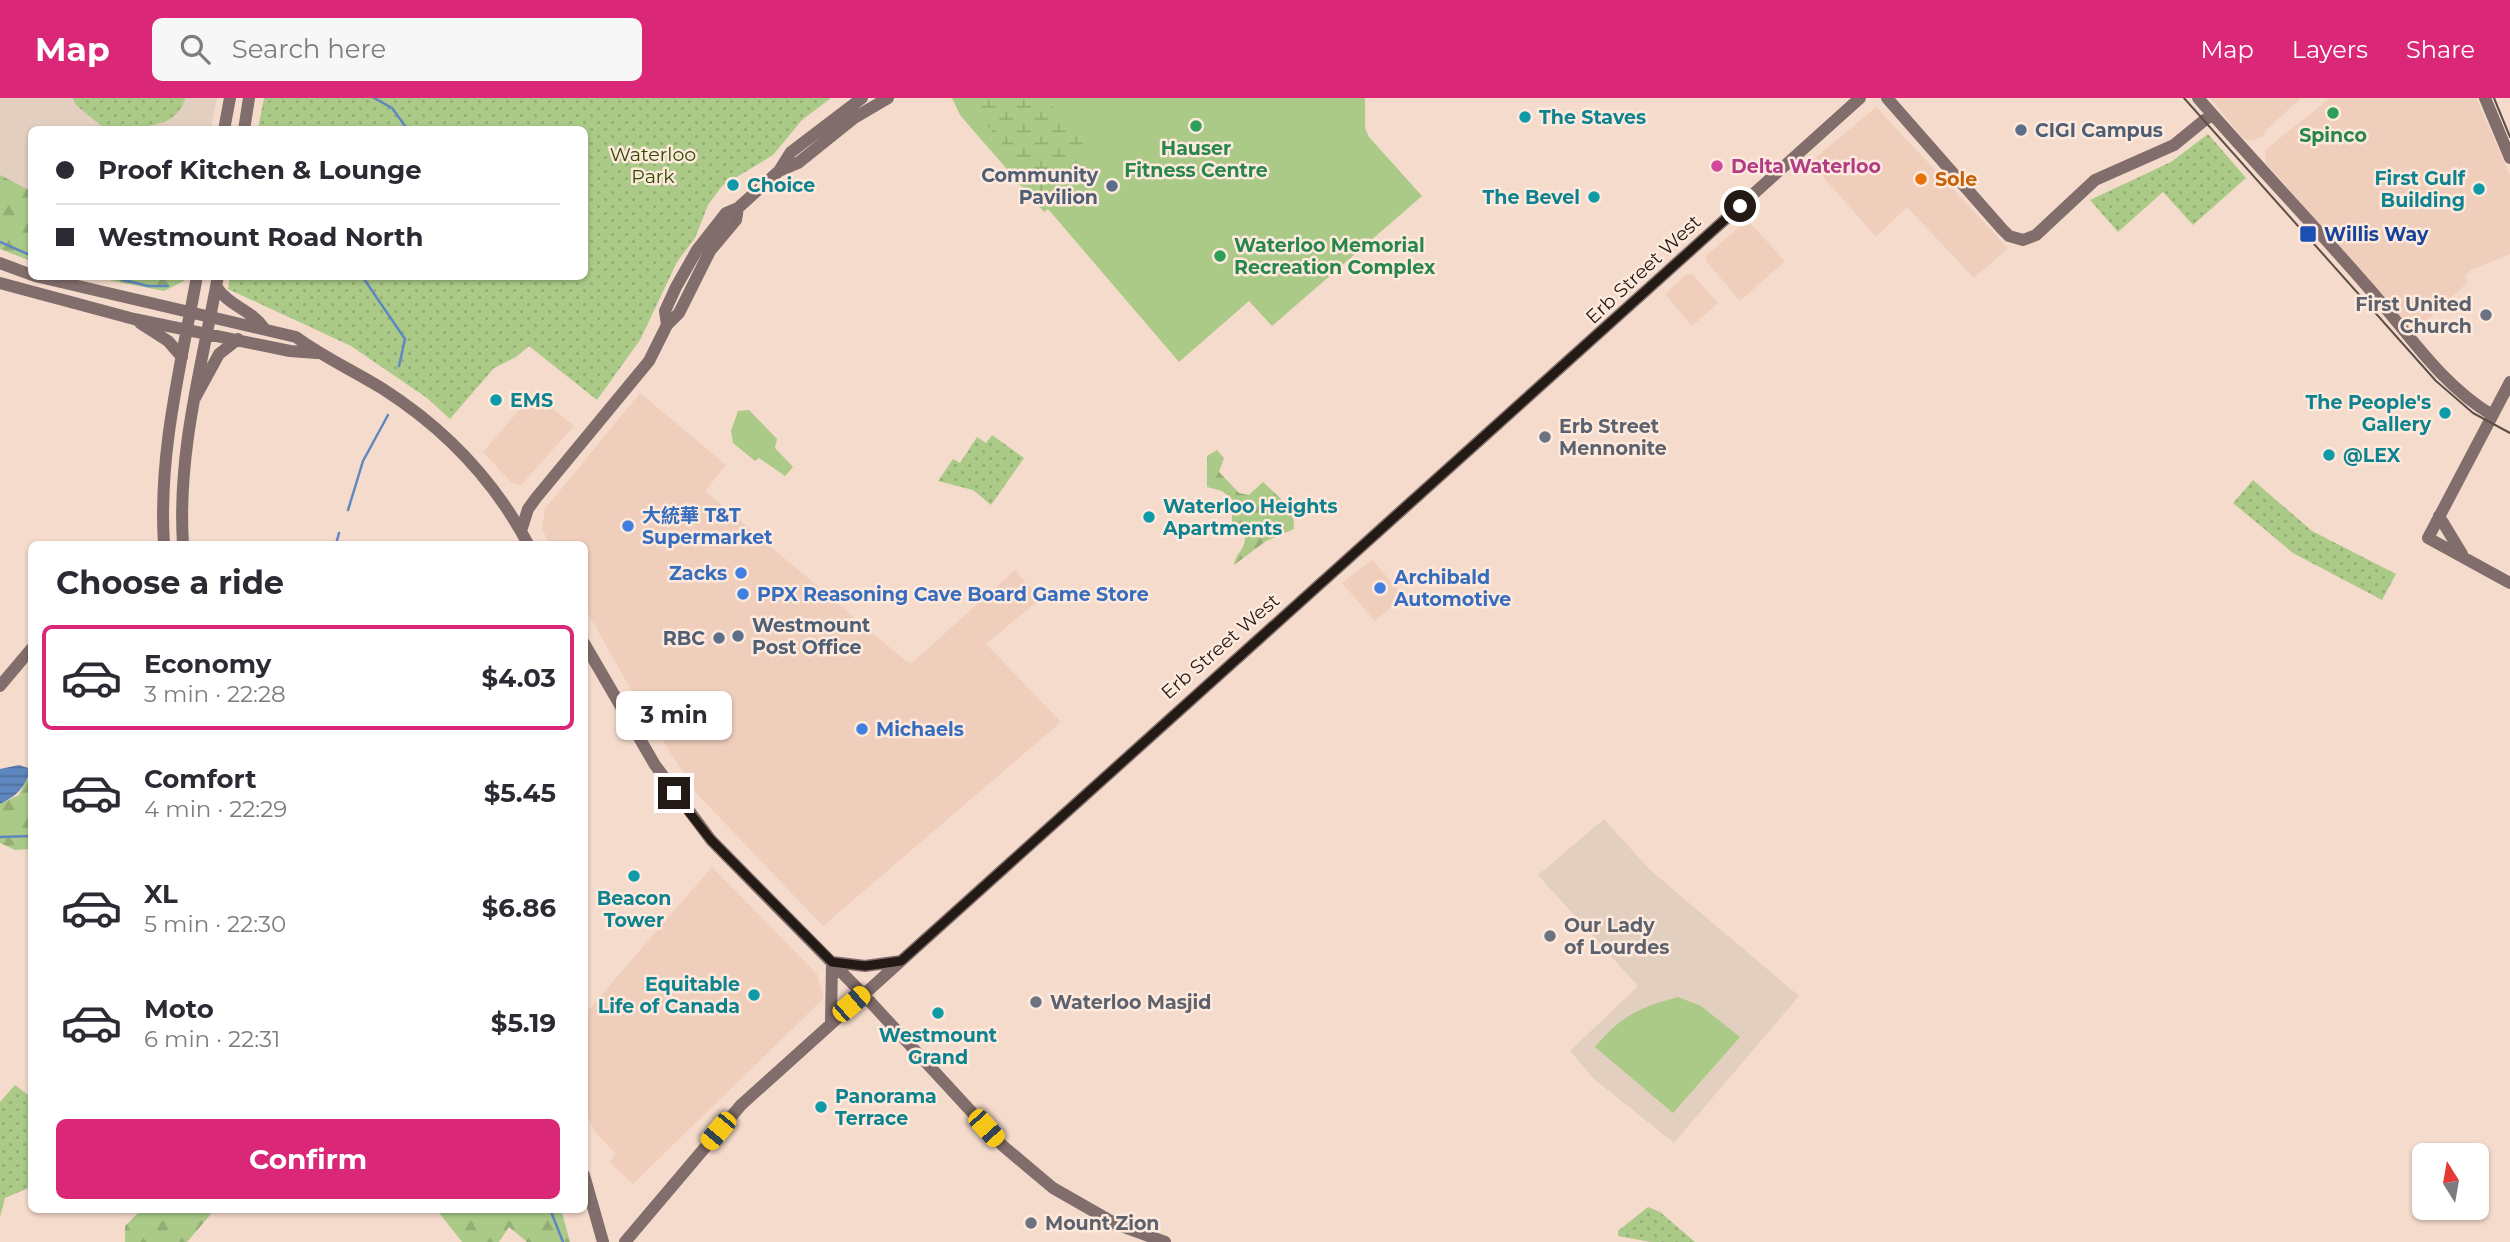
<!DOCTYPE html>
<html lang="en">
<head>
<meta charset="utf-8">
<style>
  :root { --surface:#fff; --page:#f7f7f7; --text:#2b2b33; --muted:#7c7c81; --line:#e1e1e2; --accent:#db2777 }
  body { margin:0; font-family:Montserrat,"Noto Sans SC",sans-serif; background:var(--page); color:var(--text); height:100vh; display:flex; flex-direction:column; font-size:26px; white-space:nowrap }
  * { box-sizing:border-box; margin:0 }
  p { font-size:23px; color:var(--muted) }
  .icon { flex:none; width:38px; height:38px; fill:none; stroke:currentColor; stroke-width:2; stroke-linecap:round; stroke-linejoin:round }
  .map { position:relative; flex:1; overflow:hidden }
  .sheet { position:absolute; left:28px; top:443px; width:560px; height:672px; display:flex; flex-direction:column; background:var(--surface); border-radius:10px; box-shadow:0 2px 5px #0004 }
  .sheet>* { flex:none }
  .top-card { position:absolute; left:28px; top:28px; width:560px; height:154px; border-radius:10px; box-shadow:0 2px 5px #0004; display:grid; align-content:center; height:154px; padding:0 28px; background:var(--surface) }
  .needle { width:46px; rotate:349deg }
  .tools { position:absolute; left:2412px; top:1045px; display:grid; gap:14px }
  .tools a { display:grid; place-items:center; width:77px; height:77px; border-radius:10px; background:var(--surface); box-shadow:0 2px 5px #0004; font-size:35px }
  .end { position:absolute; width:32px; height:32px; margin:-16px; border:9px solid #231a15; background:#fff; box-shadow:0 0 0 4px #fff }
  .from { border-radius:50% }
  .bubble { position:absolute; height:49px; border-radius:10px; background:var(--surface); box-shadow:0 2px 5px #0004; font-size:23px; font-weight:700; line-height:49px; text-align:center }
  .car { position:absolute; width:21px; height:42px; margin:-21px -10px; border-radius:9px; box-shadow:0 0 5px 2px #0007; background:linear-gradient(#f5c518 24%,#345 0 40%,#f5c518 0 76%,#345 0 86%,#f5c518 0) }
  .top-card b { display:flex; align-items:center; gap:24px; height:66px; font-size:26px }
  .top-card b+b { border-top:2px solid var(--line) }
  .top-card i { width:18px; height:18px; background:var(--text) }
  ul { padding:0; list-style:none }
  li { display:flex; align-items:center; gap:21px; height:105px; margin:0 14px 10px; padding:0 14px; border:4px solid transparent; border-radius:10px }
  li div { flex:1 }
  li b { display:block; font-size:26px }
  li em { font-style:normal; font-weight:700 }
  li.current { border-color:var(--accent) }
  li>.icon { width:63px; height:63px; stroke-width:1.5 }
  h2 { padding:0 28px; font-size:32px; line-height:84px }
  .button { display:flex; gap:14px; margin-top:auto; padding:14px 28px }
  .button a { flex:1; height:80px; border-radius:10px; background:var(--accent); color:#fff; font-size:28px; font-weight:700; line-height:80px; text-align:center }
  header { display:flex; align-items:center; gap:42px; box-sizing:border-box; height:98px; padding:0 35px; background:var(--accent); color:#fff }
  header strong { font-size:33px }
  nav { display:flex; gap:38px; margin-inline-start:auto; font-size:24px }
  .search { width:490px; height:63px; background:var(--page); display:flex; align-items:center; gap:18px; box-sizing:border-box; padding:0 24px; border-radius:10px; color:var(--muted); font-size:26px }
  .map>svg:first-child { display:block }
  .built { fill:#efcebb }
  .education { fill:#e3cfc0 }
  .grass { fill:#abca88 }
  .forest { fill:url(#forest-firs) }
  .wetland { fill:url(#wetland-marsh) }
  .park { fill:url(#park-dots) }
  .water { fill:url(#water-rules) }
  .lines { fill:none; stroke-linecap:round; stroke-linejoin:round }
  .stream { stroke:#6088c0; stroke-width:2.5 }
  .secondary { stroke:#816e6c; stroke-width:12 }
  .tram { stroke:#5c4f47; stroke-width:2 }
  .route { stroke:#231a15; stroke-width:9 }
  .leisure-dot { fill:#2e9e5b; stroke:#fee9dd; stroke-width:2.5 }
  .culture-dot { fill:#0f9aa8; stroke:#fee9dd; stroke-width:2.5 }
  .service-dot { fill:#5c6f8a; stroke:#fee9dd; stroke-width:2.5 }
  .hotel-dot { fill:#d1479c; stroke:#fee9dd; stroke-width:2.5 }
  .food-dot { fill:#e8710a; stroke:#fee9dd; stroke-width:2.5 }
  .transit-dot { fill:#1a4fb4; stroke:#fee9dd; stroke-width:2.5 }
  .worship-dot { fill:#6b7280; stroke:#fee9dd; stroke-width:2.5 }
  .shop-dot { fill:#3f7fe0; stroke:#fee9dd; stroke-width:2.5 }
  .labels { text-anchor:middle; stroke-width:5; stroke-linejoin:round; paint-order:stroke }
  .culture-label { font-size:19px; font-weight:bold; fill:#0d838f; stroke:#fee9dd; text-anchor:start }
  .service-label { font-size:19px; font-weight:bold; fill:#4e5e75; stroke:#fee9dd; text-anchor:start }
  .leisure-label { font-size:19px; font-weight:bold; fill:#27864d; stroke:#fee9dd }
  .park-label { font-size:19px; fill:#314c00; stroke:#fee9dd }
  .hotel-label { font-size:19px; font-weight:bold; fill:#b23c85; stroke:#fee9dd; text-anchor:start }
  .food-label { font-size:19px; font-weight:bold; fill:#c56008; stroke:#fee9dd; text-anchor:start }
  .transit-label { font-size:19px; font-weight:bold; fill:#164399; stroke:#fee9dd; text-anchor:start }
  .street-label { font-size:19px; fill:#231a15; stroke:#fee9dd }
  .worship-label { font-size:19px; font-weight:bold; fill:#5b616d; stroke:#fee9dd; text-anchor:start }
  .shop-label { font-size:19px; font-weight:bold; fill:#366cbe; stroke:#fee9dd; text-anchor:start }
</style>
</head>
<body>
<header>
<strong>Map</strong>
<div class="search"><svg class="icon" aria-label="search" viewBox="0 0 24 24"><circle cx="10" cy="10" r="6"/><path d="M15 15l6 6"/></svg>Search here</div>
<nav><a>Map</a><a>Layers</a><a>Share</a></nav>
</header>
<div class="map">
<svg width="2510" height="1144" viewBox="0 0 2510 1144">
  <defs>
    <pattern id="forest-firs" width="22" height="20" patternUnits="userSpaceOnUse" patternTransform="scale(1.75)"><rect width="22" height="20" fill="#abca88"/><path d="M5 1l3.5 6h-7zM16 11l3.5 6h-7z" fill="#93ad74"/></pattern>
    <pattern id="wetland-marsh" width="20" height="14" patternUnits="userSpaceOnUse" patternTransform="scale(1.75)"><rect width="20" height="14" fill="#abca88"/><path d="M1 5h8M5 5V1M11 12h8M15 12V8" fill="none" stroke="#93ad74"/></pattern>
    <pattern id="park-dots" width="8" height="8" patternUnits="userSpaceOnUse" patternTransform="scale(1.75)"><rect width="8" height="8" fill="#abca88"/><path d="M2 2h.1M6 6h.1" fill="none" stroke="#93ad74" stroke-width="1.8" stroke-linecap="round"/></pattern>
    <pattern id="water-rules" width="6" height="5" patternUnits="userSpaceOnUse" patternTransform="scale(1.75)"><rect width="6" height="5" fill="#6088c0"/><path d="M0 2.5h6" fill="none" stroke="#4f6e9b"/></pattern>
  </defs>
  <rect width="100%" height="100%" fill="#f5dbcc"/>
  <path class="built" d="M2210,0h91l-36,33 -1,5 -12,4 -8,-1z
    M2330,0h146l34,77v79l-39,16 -6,6 3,6 -56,52 -14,-21 -132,-150 -1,-13z
    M1876,9l132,141 -34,30 -67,-71 -31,30 -63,-72v-5z
    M1747,122l38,41 -45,40 -33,-39 -1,-6z
    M1687,176l6,1 25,28 -26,23 -27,-32z
    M534,295l40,33 -53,59 -10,-3 -28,-30z
    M640,295l86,72 -21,26 202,171 5,1 103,-93 25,29 -54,45 75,78 -238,204 -125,-131 -56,-86 -57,-101 -1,-64h-34l-8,-15 3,-20z
    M1372,462l32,36 -29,25 -33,-38z
    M712,769l105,107 7,24 -191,186 -24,-22 7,-8 -21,-22 -10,-23v-95z"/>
  <path class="education" d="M0,0h217l-6,31 -179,1 -1,131 -31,-12z
    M1604,721l45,50 150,127 -125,147 -80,-64 -24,-28 68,-65 -100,-111z"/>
  <path class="grass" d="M952,0h413v30l4,9 53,59 -150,130 -23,-25 -70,61 -131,-153 -4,3 -84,-97z
    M749,312l28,29 -2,9 18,19 -8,9 -26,-18 -4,3 -22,-18 -2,-12 7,-20z
    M1678,899l23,9 39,31 -67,76 -78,-66c27,-32 43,-39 83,-50z"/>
  <path class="forest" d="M0,77l31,16v70l-31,-12z
    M94,179h91l-1,4 -20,10z
    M1217,352l7,8 -5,14 20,21 10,2 14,-13 30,28 1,19 -28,12 -32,24c1,-11 11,-15 11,-27l-13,-15v-24l-10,-8 -15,-4v-31z
    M31,671v80l-16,1 -15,-7v-39l19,-9z
    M142,1111h62l7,5 -24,28h-62v-16z
    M436,1111h125l9,33h-43l-18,-15 -10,15h-37z"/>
  <path class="wetland" d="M976,0h69l32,33 11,23 -44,40 -74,-89z"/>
  <path class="park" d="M73,0h112c-8,35 -53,28 -81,30l-28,-23z
    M264,0h567l-29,22 -29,35 -51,31 -14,19 -13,33 -18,24 -37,78 -43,60 -68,-54 -13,11 -22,11 -44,51 -23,-21 -76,-52 -123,-57 2,-12 354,-1v-146l-326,-1z
    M2208,36l38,44 -53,47 -30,-33 -45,40 -28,-32 81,-38z
    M992,337l32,23 -33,47 -18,-15 -35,-9 15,-22 7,4 17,-26 9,6z
    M2253,382l59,51 84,43 -14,26 -89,-47 -60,-50z
    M15,987l16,12v90l-26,11 -5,19v-115z
    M1648,1109l12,5 35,30h-44l-33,-6v-5z"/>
  <path class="water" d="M19,667l12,4c-7,19 -13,26 -31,35v-35z"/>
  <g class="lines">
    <path class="stream" d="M374,0l18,10 16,22
      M0,144l32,14
      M108,178l40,10h20
      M362,178l43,63 -6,27
      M348,412l15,-49 25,-46
      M336,446l3,-11
      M0,739l32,-1
      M550,1111l13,33"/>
    <path class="secondary" d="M1887,0l115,131 7,7 14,4 13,-5 59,-55 79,-35 38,-31
      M2198,0c55,63 113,124 168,187 41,46 73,98 126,130
      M2485,0l25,60
      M224,32l6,-32
      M244,32l5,-32
      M779,73l12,-19 71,-54
      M0,165l32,12
      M35,178l261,61c27,20 58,34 87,52 61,39 111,91 145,155
      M0,185l134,36 156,32 27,2
      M216,188c12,20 36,24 48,42
      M140,225l28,18 14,16
      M667,227l-2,-14 11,-24 21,-37 29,-37 12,-5 41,-37 19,-8 56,-45 34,-20
      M2510,284l-82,156 82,45
      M195,300l24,-44 19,-15
      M2439,418l23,38
      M521,433l7,-22 8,-11 113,-137 18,-36 12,-12 31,-62 26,-31 2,-12
      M164,446c-6,-90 17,-179 33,-268
      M183,446c-6,-91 19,-179 35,-268
      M584,545l71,122 56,75 152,154 140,152 50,42 63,36 49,18
      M0,588l32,-38
      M832,864l33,4 36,-5
      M831,925l1,-61
      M584,1077l19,67
      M625,1144l116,-137 1119,-1007"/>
    <path class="tram" d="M2184,0l252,283 37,32 37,20
      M2494,0l16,39"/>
  </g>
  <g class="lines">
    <path class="route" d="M674,695l37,47 121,122 33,4 36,-5 839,-755"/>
  </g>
  <g class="leisure-dot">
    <circle cx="2333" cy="15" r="7"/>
    <circle cx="1196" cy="28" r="7"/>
    <circle cx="1220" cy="158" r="7"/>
  </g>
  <g class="culture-dot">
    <circle cx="1525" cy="19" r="7"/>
    <circle cx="733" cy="87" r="7"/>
    <circle cx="2479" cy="91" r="7"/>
    <circle cx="1594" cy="99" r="7"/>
    <circle cx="496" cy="302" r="7"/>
    <circle cx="2445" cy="315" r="7"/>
    <circle cx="2329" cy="357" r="7"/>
    <circle cx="1149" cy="419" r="7"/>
    <circle cx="634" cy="778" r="7"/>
    <circle cx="754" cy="897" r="7"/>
    <circle cx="938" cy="915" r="7"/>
    <circle cx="821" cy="1009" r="7"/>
  </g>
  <g class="service-dot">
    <circle cx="2021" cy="32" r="7"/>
    <circle cx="1112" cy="88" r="7"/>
    <circle cx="738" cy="538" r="7"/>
    <circle cx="719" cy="540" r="7"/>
  </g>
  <circle class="hotel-dot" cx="1717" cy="68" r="7"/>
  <circle class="food-dot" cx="1921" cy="81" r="7"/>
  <rect class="transit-dot" x="2299" y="127" width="18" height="18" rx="3.5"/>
  <g class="worship-dot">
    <circle cx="2486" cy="217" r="7"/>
    <circle cx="1545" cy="339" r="7"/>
    <circle cx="1550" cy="838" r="7"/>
    <circle cx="1036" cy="904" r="7"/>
    <circle cx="1031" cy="1125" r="7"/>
  </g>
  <g class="shop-dot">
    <circle cx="628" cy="428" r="7"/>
    <circle cx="741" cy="475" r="7"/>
    <circle cx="1380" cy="490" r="7"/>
    <circle cx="743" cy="496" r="7"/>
    <circle cx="862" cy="631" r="7"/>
  </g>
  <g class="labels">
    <g class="culture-label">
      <text x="1539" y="26">The Staves</text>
      <text x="2465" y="87" text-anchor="end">First Gulf<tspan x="2465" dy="22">Building</tspan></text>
      <text x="747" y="94">Choice</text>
      <text x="1580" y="106" text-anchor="end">The Bevel</text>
      <text x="510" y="309">EMS</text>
      <text x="2431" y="311" text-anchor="end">The People's<tspan x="2431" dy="22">Gallery</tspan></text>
      <text x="2343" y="364">@LEX</text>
      <text x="1163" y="415">Waterloo Heights<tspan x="1163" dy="22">Apartments</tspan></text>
      <text x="634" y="807" text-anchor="middle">Beacon<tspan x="634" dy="22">Tower</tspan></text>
      <text x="740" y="893" text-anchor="end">Equitable<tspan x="740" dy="22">Life of Canada</tspan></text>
      <text x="938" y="944" text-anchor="middle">Westmount<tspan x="938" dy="22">Grand</tspan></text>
      <text x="835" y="1005">Panorama<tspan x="835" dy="22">Terrace</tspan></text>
    </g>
    <g class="service-label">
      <text x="2035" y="39">CIGI Campus</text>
      <text x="1098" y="84" text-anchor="end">Community<tspan x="1098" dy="22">Pavilion</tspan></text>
      <text x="752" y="534">Westmount<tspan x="752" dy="22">Post Office</tspan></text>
      <text x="705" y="547" text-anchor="end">RBC</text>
    </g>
    <g class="leisure-label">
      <text x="2333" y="44">Spinco</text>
      <text x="1196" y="57">Hauser<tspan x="1196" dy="22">Fitness Centre</tspan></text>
      <text x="1234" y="154" text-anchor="start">Waterloo Memorial<tspan x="1234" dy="22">Recreation Complex</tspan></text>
    </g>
    <g class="park-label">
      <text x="653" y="63">Waterloo<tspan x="653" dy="22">Park</tspan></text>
    </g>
    <g class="hotel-label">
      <text x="1731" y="75">Delta Waterloo</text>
    </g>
    <g class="food-label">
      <text x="1935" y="88">Sole</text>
    </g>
    <g class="transit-label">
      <text x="2324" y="143">Willis Way</text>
    </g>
    <g class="street-label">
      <text transform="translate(1643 171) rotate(-43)" y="7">Erb Street West</text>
      <text transform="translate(1220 548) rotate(-41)" y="7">Erb Street West</text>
    </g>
    <g class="worship-label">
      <text x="2472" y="213" text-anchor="end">First United<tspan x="2472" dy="22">Church</tspan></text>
      <text x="1559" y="335">Erb Street<tspan x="1559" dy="22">Mennonite</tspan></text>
      <text x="1564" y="834">Our Lady<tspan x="1564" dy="22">of Lourdes</tspan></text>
      <text x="1050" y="911">Waterloo Masjid</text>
      <text x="1045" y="1132">Mount Zion</text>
    </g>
    <g class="shop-label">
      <text x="642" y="424">大統華 T&amp;T<tspan x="642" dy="22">Supermarket</tspan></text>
      <text x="727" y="482" text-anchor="end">Zacks</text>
      <text x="1394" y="486">Archibald<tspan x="1394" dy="22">Automotive</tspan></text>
      <text x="757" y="503">PPX Reasoning Cave Board Game Store</text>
      <text x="876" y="638">Michaels</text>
    </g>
  </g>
</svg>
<div class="tools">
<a><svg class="needle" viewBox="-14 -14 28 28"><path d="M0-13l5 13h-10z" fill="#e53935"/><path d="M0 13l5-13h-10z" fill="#7c7c81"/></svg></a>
</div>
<i class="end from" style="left:1740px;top:108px"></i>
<i class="end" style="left:674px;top:695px"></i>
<div class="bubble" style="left:616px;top:593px;width:116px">3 min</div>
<i class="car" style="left:851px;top:906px;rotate:49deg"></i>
<i class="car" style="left:986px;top:1030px;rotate:138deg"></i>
<i class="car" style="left:718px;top:1033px;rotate:220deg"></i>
<div class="top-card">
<b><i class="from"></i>Proof Kitchen &amp; Lounge</b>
<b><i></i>Westmount Road North</b>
</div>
<section class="sheet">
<h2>Choose a ride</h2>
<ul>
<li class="current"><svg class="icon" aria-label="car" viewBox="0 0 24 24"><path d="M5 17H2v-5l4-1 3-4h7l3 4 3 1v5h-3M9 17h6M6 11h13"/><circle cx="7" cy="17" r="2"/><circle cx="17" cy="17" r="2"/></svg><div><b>Economy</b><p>3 min · 22:28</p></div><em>$4.03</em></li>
<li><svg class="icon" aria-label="car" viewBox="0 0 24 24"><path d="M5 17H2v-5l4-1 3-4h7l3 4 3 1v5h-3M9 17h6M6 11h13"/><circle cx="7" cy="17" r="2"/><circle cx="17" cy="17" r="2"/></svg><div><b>Comfort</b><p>4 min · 22:29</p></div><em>$5.45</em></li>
<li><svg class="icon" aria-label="car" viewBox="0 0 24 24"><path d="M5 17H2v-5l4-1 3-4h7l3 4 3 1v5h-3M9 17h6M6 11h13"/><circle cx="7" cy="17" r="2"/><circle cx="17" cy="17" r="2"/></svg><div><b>XL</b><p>5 min · 22:30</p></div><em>$6.86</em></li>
<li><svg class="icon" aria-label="car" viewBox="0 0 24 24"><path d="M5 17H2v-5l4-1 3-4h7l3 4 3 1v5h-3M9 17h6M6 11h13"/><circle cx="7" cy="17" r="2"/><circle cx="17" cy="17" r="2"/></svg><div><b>Moto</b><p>6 min · 22:31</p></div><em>$5.19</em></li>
</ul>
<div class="button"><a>Confirm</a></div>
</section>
</div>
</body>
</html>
